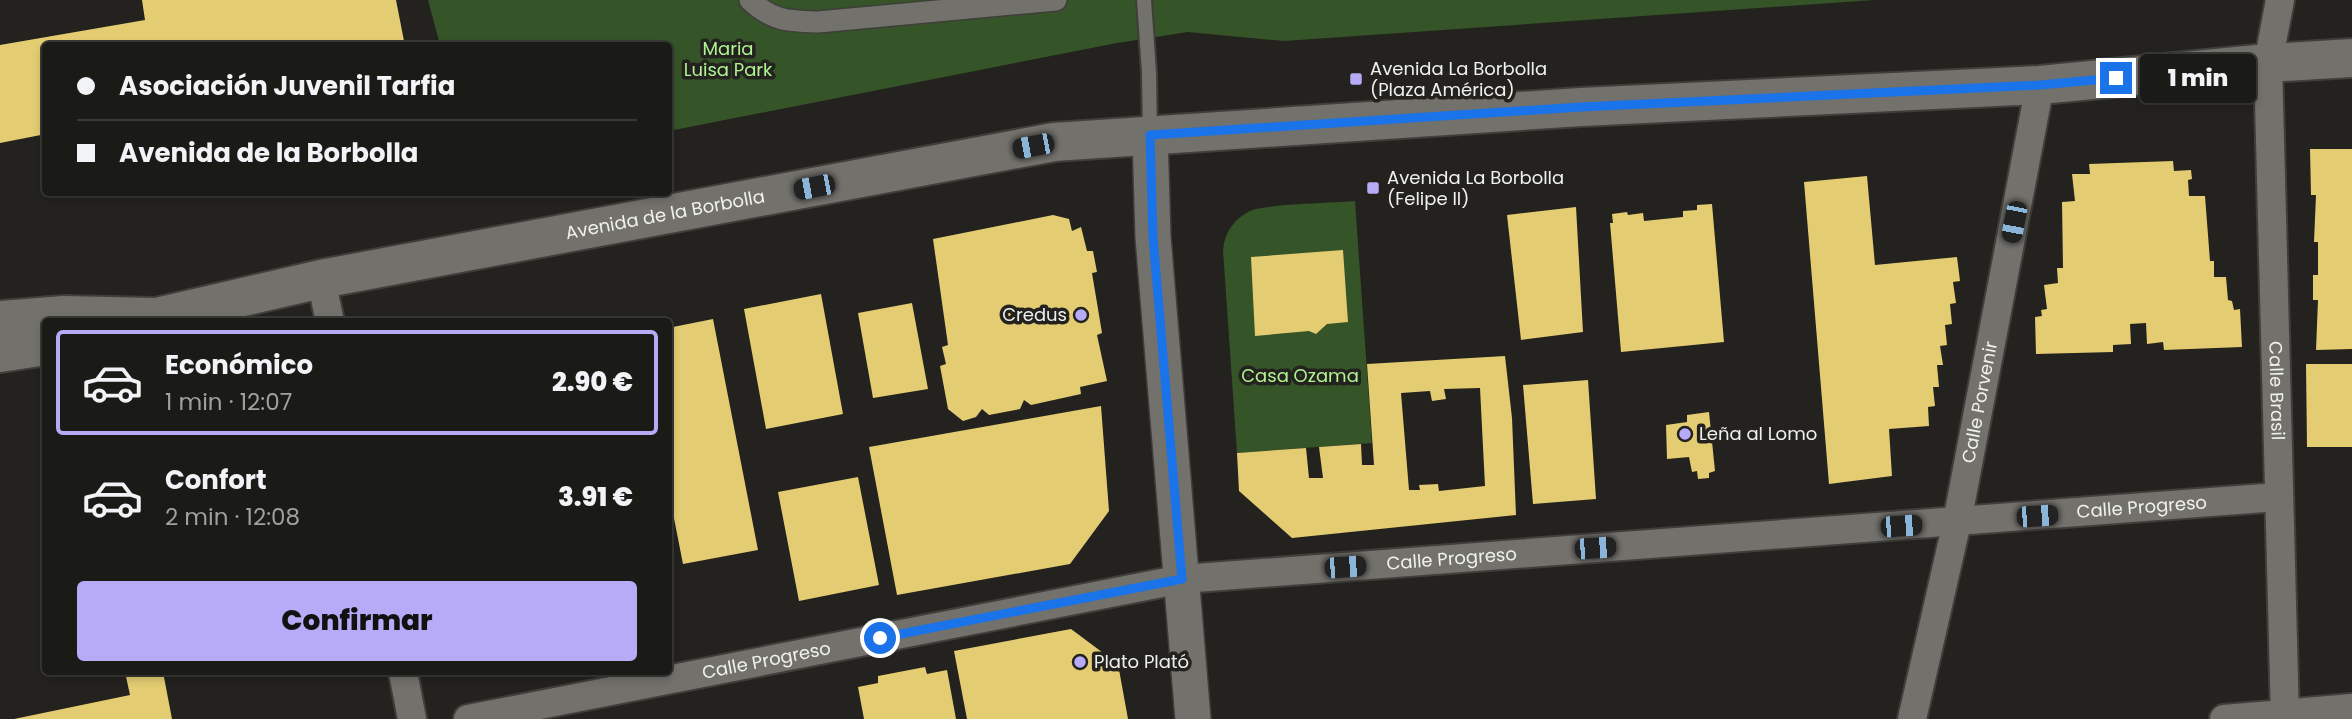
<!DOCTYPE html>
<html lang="es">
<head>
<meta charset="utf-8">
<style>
  :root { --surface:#1a1a16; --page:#23231f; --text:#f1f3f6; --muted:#9fa1a1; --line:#383835; --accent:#b7abf7 }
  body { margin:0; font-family:Poppins,sans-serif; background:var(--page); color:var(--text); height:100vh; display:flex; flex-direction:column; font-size:26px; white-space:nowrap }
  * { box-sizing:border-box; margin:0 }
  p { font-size:23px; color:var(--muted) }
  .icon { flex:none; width:38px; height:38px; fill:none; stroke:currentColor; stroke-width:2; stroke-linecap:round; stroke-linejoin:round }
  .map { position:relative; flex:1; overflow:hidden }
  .panel { position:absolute; left:42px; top:318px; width:630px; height:357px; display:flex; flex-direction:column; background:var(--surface); border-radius:7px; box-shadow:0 4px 10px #0003,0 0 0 2px var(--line) }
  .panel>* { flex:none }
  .hud { position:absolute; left:42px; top:42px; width:630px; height:154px; border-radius:7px; box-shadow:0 4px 10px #0003,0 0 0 2px var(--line); display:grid; align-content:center; height:154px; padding:0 35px; background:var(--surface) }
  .end { position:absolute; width:32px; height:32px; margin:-16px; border:9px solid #1a73e8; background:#fff; box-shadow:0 0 0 4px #fff }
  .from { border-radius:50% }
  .bubble { position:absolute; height:49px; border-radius:7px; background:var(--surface); box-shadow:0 4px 10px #0003,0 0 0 2px var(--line); font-size:23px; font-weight:800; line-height:49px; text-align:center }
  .car { position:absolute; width:21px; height:42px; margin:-21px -10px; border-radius:9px; box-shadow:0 0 5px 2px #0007; background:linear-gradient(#222 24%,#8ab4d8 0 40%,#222 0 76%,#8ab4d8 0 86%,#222 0) }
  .hud b { display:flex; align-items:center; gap:24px; height:66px; font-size:26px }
  .hud b+b { border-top:2px solid var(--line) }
  .hud i { width:18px; height:18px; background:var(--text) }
  ul { padding:12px 0 0; list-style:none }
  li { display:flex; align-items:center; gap:21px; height:105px; margin:0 14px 10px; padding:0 21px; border:4px solid transparent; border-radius:7px }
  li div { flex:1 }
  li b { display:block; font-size:26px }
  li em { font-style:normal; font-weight:800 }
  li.on { border-color:var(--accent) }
  li>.icon { width:63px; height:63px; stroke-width:1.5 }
  .button { display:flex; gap:14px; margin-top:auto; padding:14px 35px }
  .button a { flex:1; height:80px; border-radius:7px; background:var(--accent); color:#111; font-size:28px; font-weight:800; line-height:80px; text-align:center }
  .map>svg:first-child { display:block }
  .green { fill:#355427 }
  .building { fill:#e4cc72; fill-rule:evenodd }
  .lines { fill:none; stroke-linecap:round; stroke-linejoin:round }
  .service-casing { stroke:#3f3e3a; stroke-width:18 }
  .pedestrian-casing { stroke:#3f3e3a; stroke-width:24 }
  .minor-casing { stroke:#3f3e3a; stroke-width:32 }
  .tertiary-casing { stroke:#3f3e3a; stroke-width:38 }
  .secondary-casing { stroke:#3f3e3a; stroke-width:42 }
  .service { stroke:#72716c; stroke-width:14 }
  .pedestrian { stroke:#72716c; stroke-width:21 }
  .minor { stroke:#72716c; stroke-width:28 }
  .tertiary { stroke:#72716c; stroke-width:35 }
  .secondary { stroke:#72716c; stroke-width:38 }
  .route { stroke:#1a73e8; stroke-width:9 }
  .poi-dot { fill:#b7abf7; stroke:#23221e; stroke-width:2.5 }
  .labels { text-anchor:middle; stroke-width:7; stroke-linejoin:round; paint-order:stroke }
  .park-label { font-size:18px; fill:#aff392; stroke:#23221e }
  .poi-label { font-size:18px; fill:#f0f0ec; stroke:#23221e; text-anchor:start }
  .street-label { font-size:18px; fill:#f0f0ec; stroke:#23221e }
</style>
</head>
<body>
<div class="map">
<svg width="2352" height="719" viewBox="0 0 2352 719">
  <rect width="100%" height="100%" fill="#23221e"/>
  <path class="green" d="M428,0h1446l-590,41 -96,-9 -71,11 -448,88 -1,-85 -228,-1z
    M1355,201l17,242 -135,10 -14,-203c2,-18 10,-30 27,-39 13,-7 85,-8 105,-10z"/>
  <path class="building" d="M142,0h254l9,46h-359v88l-46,9v-98l145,-25z
    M2310,149h42v200l-36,1 2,-50h-5v-25h5v-33h-4l2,-47h-5z
    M2173,161l1,10 17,-1 1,9 -4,1 1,16h16l5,65h4v16h12l2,23 4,1 2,9 6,-1 2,38 -78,3 -1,-8 -16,2 -1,-21 -16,1 1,20 -18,1v7l-77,2 -1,-37 7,-1 -1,-6 6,-1 -3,-24 14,-2 -1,-15h6l-1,-66 13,-1 -3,-27h18l-1,-10z
    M1867,176l8,89 82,-8 3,24 -7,1 3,21 -6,1 2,20 -7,1 2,20 -7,1 3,19h-6l2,22h-6l2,19 -7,1 1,19 -40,3 3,47 -63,8 -25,-302z
    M1712,204l12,138 -103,10 -11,-129h3l-1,-9 15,-2 1,3 15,-2 1,8 39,-4v-6l14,-1v-5z
    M1576,207l7,125 -62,8 -14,-125z
    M1053,215l16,4 3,12 9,-4 6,24h6l4,21 -5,1 10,60 -5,2 10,46 -27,6 1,7 -50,11 -7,-5 -4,9 -31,6 -7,-6 -6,8 -13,4 -15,-12 -8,-43 6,-2 -4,-17 6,-2 -15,-106z
    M1343,250l5,72 -21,2 -11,10 -7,-3 -54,5 -4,-79z
    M821,294l22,120 -77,15 -22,-120z
    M912,303l16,86 -55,9 -15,-85z
    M713,319l45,231 -75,14 -15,-76v-160z
    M1505,356l7,62 4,97 -224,23 -53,-47 -2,-38 69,-5 3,30h14l-4,-31 42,-3 1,21h12l-7,-101zM1480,388l5,98 -46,5 -1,-7 -19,1 1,5h-11l-8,-97 29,-2 2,10 14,-2 -2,-10z
    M2306,364h46v83h-45z
    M1588,380l8,119 -63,5 -10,-119z
    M1101,406l8,105 -39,53 -173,31 -28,-148z
    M1709,412l6,59 -6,2v5l-11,1 -1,-8 -5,1 -3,-15 -22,2 -1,-34 21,-3v-7z
    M858,477l21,108 -80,16 -21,-109z
    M1071,629l47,35 10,55h-161l-13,-68z
    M925,667l2,7 20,-4 9,49h-92l-6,-32 20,-4v-7z
    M125,672h38l9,47h-158l116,-24z"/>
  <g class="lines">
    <defs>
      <path id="service" d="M1144,0l5,72 1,63"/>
      <path id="pedestrian" d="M750,0c22,21 38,21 68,22l238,-22"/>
      <g id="minor">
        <path id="s1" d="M2280,0l-12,63 17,656"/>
        <path d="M321,279l9,43"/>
        <path d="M403,672l9,47"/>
        <path id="s2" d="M468,719l714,-140 1096,-82"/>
        <path id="s3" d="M1912,719l45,-197 83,-437"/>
        <path d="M2224,719l128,-11"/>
      </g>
      <path id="tertiary" d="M1150,135l3,102 40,482"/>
      <g id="secondary">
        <path d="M0,320l64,-5 90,2"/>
        <path id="s4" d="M135,322l186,-43 733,-137 527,-35 459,-22 228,-22 84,-5"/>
        <path d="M0,353l46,-7"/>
      </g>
    </defs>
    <use href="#service" class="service-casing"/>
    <use href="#pedestrian" class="pedestrian-casing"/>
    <use href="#minor" class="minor-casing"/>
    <use href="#tertiary" class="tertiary-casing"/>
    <use href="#secondary" class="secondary-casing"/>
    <use href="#service" class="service"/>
    <use href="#pedestrian" class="pedestrian"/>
    <use href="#minor" class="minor"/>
    <use href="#tertiary" class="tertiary"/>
    <use href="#secondary" class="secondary"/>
  </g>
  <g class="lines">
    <path class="route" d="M880,638l302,-59 -29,-342 -3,-102 431,-28 459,-22 76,-7"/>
  </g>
  <g class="poi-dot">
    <rect x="1349" y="72" width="14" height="14" rx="3.5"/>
    <rect x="1366" y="181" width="14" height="14" rx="3.5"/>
    <circle cx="1081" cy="315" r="7"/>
    <circle cx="1685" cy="434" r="7"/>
    <circle cx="1080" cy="662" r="7"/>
  </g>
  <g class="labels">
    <g class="park-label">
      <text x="728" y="55">Maria<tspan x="728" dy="21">Luisa Park</tspan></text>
      <text x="1300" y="382">Casa Ozama</text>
    </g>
    <g class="poi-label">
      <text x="1370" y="75">Avenida La Borbolla<tspan x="1370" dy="21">(Plaza América)</tspan></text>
      <text x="1387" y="184">Avenida La Borbolla<tspan x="1387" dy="21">(Felipe II)</tspan></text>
      <text x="1067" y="321" text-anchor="end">Credus</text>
      <text x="1699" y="440">Leña al Lomo</text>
      <text x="1094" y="668">Plato Plató</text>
    </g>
    <g class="street-label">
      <text dy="6" stroke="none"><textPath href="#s4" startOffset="541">Avenida de la Borbolla</textPath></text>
      <text dy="6" stroke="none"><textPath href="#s1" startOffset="392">Calle Brasil</textPath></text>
      <text dy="6" stroke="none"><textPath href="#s3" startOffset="324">Calle Porvenir</textPath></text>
      <text dy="6" stroke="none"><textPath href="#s2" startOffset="1690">Calle Progreso</textPath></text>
      <text dy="6" stroke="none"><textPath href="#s2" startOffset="998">Calle Progreso</textPath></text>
      <text dy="6" stroke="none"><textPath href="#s2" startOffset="304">Calle Progreso</textPath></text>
    </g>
  </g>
</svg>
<i class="end from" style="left:880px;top:638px"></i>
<i class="end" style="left:2116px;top:78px"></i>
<div class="bubble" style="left:2140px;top:54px;width:116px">1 min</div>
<i class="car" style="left:1033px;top:146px;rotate:259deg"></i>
<i class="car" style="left:814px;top:187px;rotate:259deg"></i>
<i class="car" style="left:2014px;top:222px;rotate:191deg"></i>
<i class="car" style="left:2037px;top:516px;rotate:86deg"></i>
<i class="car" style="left:1901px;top:526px;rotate:86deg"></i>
<i class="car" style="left:1595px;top:548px;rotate:86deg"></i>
<i class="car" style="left:1345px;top:567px;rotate:86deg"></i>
<div class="hud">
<b><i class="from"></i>Asociación Juvenil Tarfia</b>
<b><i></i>Avenida de la Borbolla</b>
</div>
<section class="panel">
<ul>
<li class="on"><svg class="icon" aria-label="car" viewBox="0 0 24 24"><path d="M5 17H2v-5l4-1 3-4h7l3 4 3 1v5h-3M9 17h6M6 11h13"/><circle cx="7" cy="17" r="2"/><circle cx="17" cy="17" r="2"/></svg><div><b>Económico</b><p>1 min · 12:07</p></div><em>2.90 €</em></li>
<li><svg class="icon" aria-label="car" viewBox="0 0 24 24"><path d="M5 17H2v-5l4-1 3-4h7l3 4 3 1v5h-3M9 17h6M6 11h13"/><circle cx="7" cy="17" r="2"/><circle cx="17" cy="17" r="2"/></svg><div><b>Confort</b><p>2 min · 12:08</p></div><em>3.91 €</em></li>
</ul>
<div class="button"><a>Confirmar</a></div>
</section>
</div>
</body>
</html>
